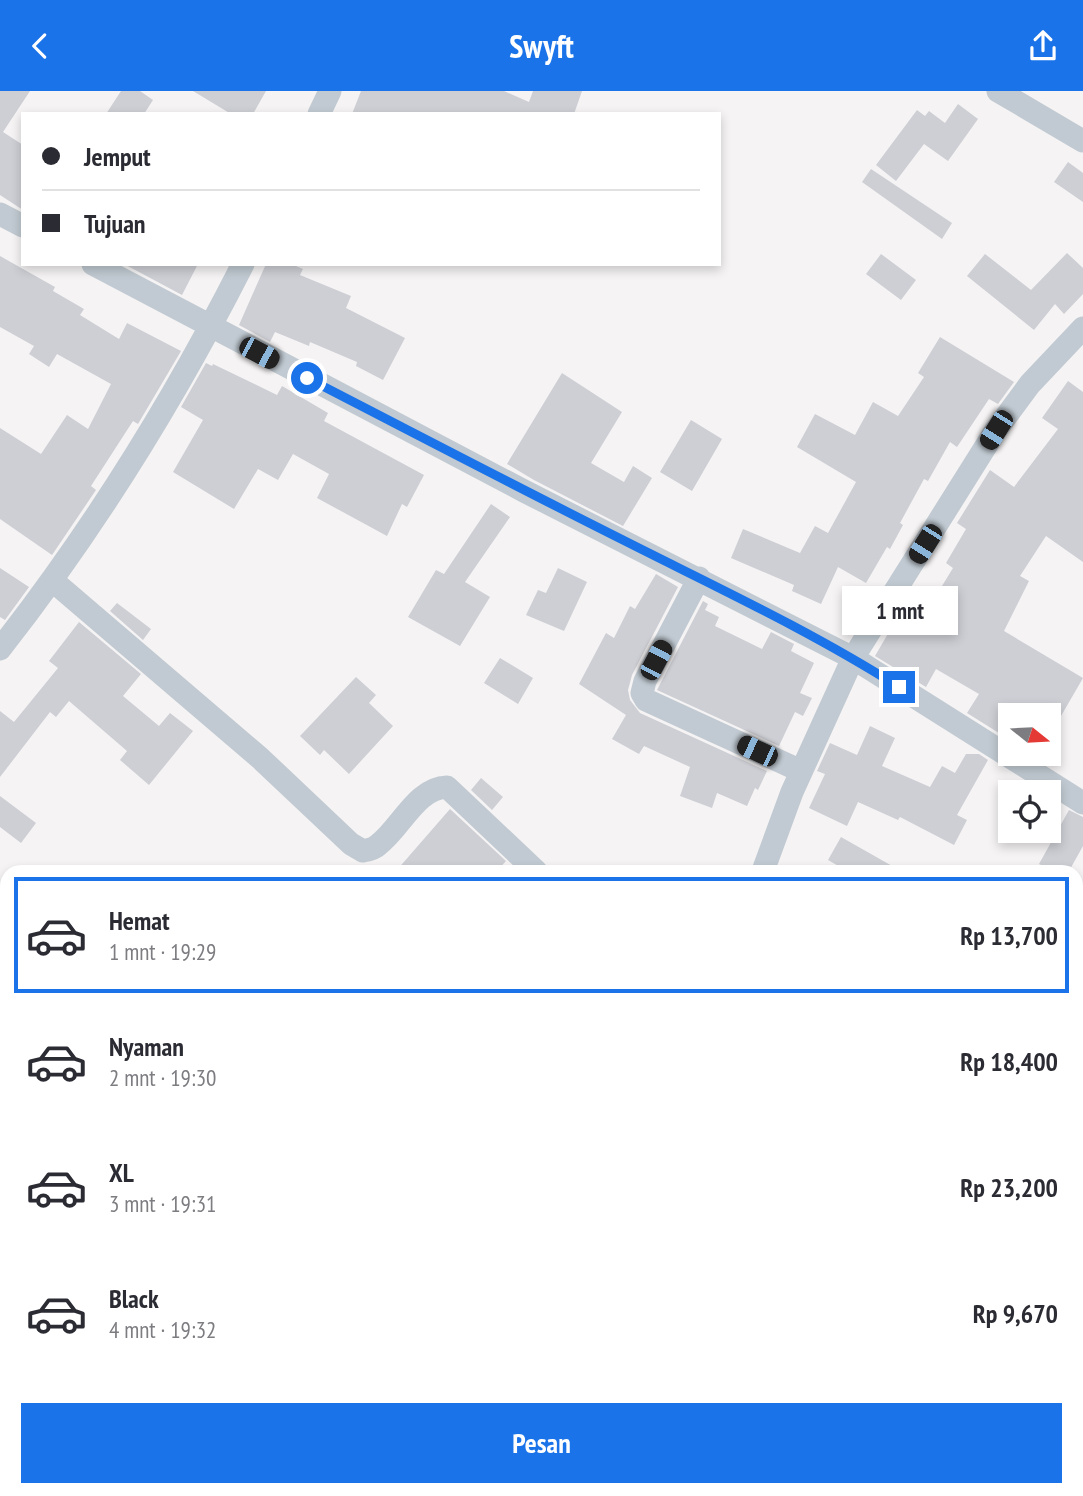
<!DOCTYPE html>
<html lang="id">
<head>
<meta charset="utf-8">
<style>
  :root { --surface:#fff; --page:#f2f2f3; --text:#2b2b33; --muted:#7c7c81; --line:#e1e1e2; --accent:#1a73e8 }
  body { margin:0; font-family:"PT Sans Narrow",sans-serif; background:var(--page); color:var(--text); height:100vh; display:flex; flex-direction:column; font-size:26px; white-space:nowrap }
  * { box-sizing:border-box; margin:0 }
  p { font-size:23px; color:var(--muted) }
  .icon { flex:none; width:38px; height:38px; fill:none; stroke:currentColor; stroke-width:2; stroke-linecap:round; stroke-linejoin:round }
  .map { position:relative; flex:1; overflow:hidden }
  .details { position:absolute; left:0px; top:774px; width:1083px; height:632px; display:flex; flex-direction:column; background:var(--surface); border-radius:21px 21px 0 0; box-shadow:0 4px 10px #0003 }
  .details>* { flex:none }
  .banner { position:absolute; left:21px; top:21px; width:700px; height:154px; border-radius:0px; box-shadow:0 4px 10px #0003; display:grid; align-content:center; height:154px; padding:0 21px; background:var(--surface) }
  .needle { width:46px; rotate:108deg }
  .buttons { position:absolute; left:998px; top:612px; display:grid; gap:14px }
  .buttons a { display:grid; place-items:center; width:63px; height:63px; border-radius:0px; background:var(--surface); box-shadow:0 4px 10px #0003; font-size:35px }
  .end { position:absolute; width:32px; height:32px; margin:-16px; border:9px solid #1a73e8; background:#fff; box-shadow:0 0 0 4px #fff }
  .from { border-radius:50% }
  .bubble { position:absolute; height:49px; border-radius:0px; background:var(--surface); box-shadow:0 4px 10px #0003; font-size:23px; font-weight:600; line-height:49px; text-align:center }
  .car { position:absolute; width:21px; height:42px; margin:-21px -10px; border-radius:9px; box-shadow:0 0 5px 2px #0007; background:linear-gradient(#222 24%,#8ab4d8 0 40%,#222 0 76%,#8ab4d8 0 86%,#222 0) }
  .banner b { display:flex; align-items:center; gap:24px; height:66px; font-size:26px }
  .banner b+b { border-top:2px solid var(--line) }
  .banner i { width:18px; height:18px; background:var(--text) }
  ul { padding:12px 0 0; list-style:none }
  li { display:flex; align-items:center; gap:21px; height:116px; margin:0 14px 10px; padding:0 7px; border:4px solid transparent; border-radius:0px }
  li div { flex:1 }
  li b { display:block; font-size:26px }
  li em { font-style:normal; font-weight:600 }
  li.selected { border-color:var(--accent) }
  li>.icon { width:63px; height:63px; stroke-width:1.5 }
  .primary-button { display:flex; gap:14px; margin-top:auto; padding:14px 21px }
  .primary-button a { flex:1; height:80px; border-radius:0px; background:var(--accent); color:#fff; font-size:28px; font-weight:600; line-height:80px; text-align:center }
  header { display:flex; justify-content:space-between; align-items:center; height:91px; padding:0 21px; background:var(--accent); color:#fff; font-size:32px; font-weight:600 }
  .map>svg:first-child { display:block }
  .building { fill:#cdcfd5 }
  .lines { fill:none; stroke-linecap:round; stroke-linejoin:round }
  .lane { stroke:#c1cad2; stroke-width:12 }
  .street { stroke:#c1cad2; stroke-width:23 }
  .route { stroke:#1a73e8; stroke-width:9 }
</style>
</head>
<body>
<header><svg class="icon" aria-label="back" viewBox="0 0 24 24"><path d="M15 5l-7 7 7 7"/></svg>Swyft<svg class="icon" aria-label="share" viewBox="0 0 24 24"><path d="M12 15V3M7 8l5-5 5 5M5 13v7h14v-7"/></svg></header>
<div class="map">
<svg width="1083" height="1405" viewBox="0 0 1083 1405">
  <rect width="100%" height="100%" fill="#f5f3f3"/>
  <path class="building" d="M0,0h30l-27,41 20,13v65l-23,-15z
    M121,0h19l13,9 -9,14h-38z
    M193,0h73l-13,23h-22z
    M361,0h143l25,11 4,-11h49l-8,23h-222z
    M958,13l20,15 -30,42 -24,-17 -28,37 -20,-16 41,-55 8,6 4,-5 16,12z
    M1068,71l15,11v29l-29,-20z
    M871,78l81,54 -10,16 -80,-57z
    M1067,162l16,15v26l-19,20 -9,-10 -21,26 -67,-54 18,-22 46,36z
    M881,163l35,26 -15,20 -35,-26z
    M0,165l55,31 -2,4 31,18 -4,6 39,24 8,-16 54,28 -43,73 -5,-3 -42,65 5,4 -44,65 -52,-36v-91l41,26 26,-39 21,14 23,-45 -54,-30 -8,13 -20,-13 5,-8 -34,-19z
    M124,173h74l-16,31z
    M266,173h25l12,5 -3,6 51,21 -5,12 59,30 -22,42 -27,-14 1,-4 -47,-20 -1,4 -34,-14 -5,10 -31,-17z
    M940,246l74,45 -16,22 -9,-5 -32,48 -7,-5 -22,39 -4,-2 -24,44 3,2 -13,24 -3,-2 -21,36 -28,-16 -17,37 -29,-13 2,-6 -63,-27 12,-29 57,24 15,-27 13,7 28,-51 -59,-35 18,-33 40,21 18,-33 25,14 26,-39 -6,-4z
    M206,272l6,3 1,-2 64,31 5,-9 46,27 -4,8 100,54 -17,32 -5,-3 -15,32 -70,-38 12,-24 -36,-20 -15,26 -20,-11 -24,40 -61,-37 30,-52 -22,-13z
    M562,282l60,39 -31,51 33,19 9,-16 19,12 -29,48 -89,-46 -27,-16z
    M1068,290l15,11v170l-37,-26 -26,40 9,5 -25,50 79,47 -22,38h-51v24l-43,-27 12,-19 -43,-25 -10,18 -51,-31 18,-31 19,10 41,-67 -7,-5 20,-34 -9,-6 33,-53 24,17 44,-58 -16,-11z
    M691,329l31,19 -30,52 -32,-19z
    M491,413l19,13 -45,65 25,15 -30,49 -52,-29 28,-47 8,4z
    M0,477l29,19 -24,33 -5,-3z
    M558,477l29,14 -23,49 -38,-16 12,-25 8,3z
    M656,483l22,13 -46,88 -4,15 2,10 10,13 127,58 -9,19 -3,-2 -8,18 -30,-13 -5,15 -32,-12 10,-29 -46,-21 -5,8 -27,-15 14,-24 -47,-31 27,-51 8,5 16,-32 5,3z
    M703,510l5,3 -3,6 14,7 -4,9 47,23 9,-17 23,12 -3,7 23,12 -14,30 12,5 -9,18 -8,-4 -16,34 -122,-56z
    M117,512l34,26 -8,11 -33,-29z
    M79,531l62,52 -18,22 36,30 11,-13 23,18 -44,54 -29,-25 7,-9 -58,-50 -13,16 -6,-5 -50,65v-66l14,11 44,-54 -9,-7z
    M500,567l33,20 -15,26 -34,-21z
    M356,586l20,18 -7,8 24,23 -44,48 -25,-24 -4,5 -20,-19z
    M870,635l25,12 -13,28 48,21 12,-21 13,7 11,-19h13l9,6 -31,55 10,5 -13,25 -54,-28 -2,3 -40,-18 -11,24 -38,-18 16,-34 -8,-3 13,-28 27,12z
    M481,687l22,19 -11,13 -21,-20z
    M0,705l36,27 -15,20 -21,-16z
    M450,718l56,52 -9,10h-101z
    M1069,719l14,7v29l-14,25h-15l-15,-7z
    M841,746l60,34h-54l-19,-11z"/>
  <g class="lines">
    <path class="lane" d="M0,810l7,5"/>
    <path class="street" d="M998,0l85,50
      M319,23l11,-23
      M0,123l23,12
      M93,173l431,227 329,167 230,145
      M699,487l-54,103 -3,12 4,7 155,71
      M53,490l207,177 91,86 12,7c5,-1 11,-2 15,-6 23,-17 38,-57 69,-58l89,84
      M0,558c94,-120 174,-249 243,-385
      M763,780l29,-79 61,-134 143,-228 34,-46 53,-56
      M1076,1200l7,-11
      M0,1206l7,4
      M326,1398l11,7
      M525,1405l3,-7
      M963,1405l3,-7"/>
  </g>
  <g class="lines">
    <path class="route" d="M307,287c105,54 210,109 316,162 93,47 188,91 276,147"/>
  </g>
</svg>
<div class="buttons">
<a><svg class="needle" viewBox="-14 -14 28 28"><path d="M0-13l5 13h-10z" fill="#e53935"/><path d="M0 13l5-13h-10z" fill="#7c7c81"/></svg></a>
<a><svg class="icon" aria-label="locate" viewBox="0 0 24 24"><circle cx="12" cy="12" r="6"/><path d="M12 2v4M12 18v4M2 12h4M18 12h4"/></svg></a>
</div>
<i class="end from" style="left:307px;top:287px"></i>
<i class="end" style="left:899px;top:596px"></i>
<div class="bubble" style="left:842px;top:495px;width:116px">1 mnt</div>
<i class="car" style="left:259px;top:262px;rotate:118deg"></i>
<i class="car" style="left:996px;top:339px;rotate:212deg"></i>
<i class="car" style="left:925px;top:453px;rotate:212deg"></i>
<i class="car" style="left:656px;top:569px;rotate:28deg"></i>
<i class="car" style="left:757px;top:660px;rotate:295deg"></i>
<div class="banner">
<b><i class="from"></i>Jemput</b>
<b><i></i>Tujuan</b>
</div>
<section class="details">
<ul>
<li class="selected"><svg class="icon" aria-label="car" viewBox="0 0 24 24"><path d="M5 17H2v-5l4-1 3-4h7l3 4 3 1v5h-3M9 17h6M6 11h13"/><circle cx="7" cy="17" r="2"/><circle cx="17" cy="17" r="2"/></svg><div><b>Hemat</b><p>1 mnt · 19:29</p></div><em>Rp 13,700</em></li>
<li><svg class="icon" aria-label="car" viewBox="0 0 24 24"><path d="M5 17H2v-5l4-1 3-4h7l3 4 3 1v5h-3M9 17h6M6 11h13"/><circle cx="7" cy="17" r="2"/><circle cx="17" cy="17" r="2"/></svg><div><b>Nyaman</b><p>2 mnt · 19:30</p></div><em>Rp 18,400</em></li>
<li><svg class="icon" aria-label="car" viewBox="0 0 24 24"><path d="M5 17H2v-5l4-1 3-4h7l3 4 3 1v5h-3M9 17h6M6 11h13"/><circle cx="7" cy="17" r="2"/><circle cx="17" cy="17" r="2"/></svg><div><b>XL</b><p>3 mnt · 19:31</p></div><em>Rp 23,200</em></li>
<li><svg class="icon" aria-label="car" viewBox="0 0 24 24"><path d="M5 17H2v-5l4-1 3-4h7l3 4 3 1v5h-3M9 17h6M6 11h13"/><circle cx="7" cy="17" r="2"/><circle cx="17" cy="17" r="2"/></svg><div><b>Black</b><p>4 mnt · 19:32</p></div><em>Rp 9,670</em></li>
</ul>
<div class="primary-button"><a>Pesan</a></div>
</section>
</div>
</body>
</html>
